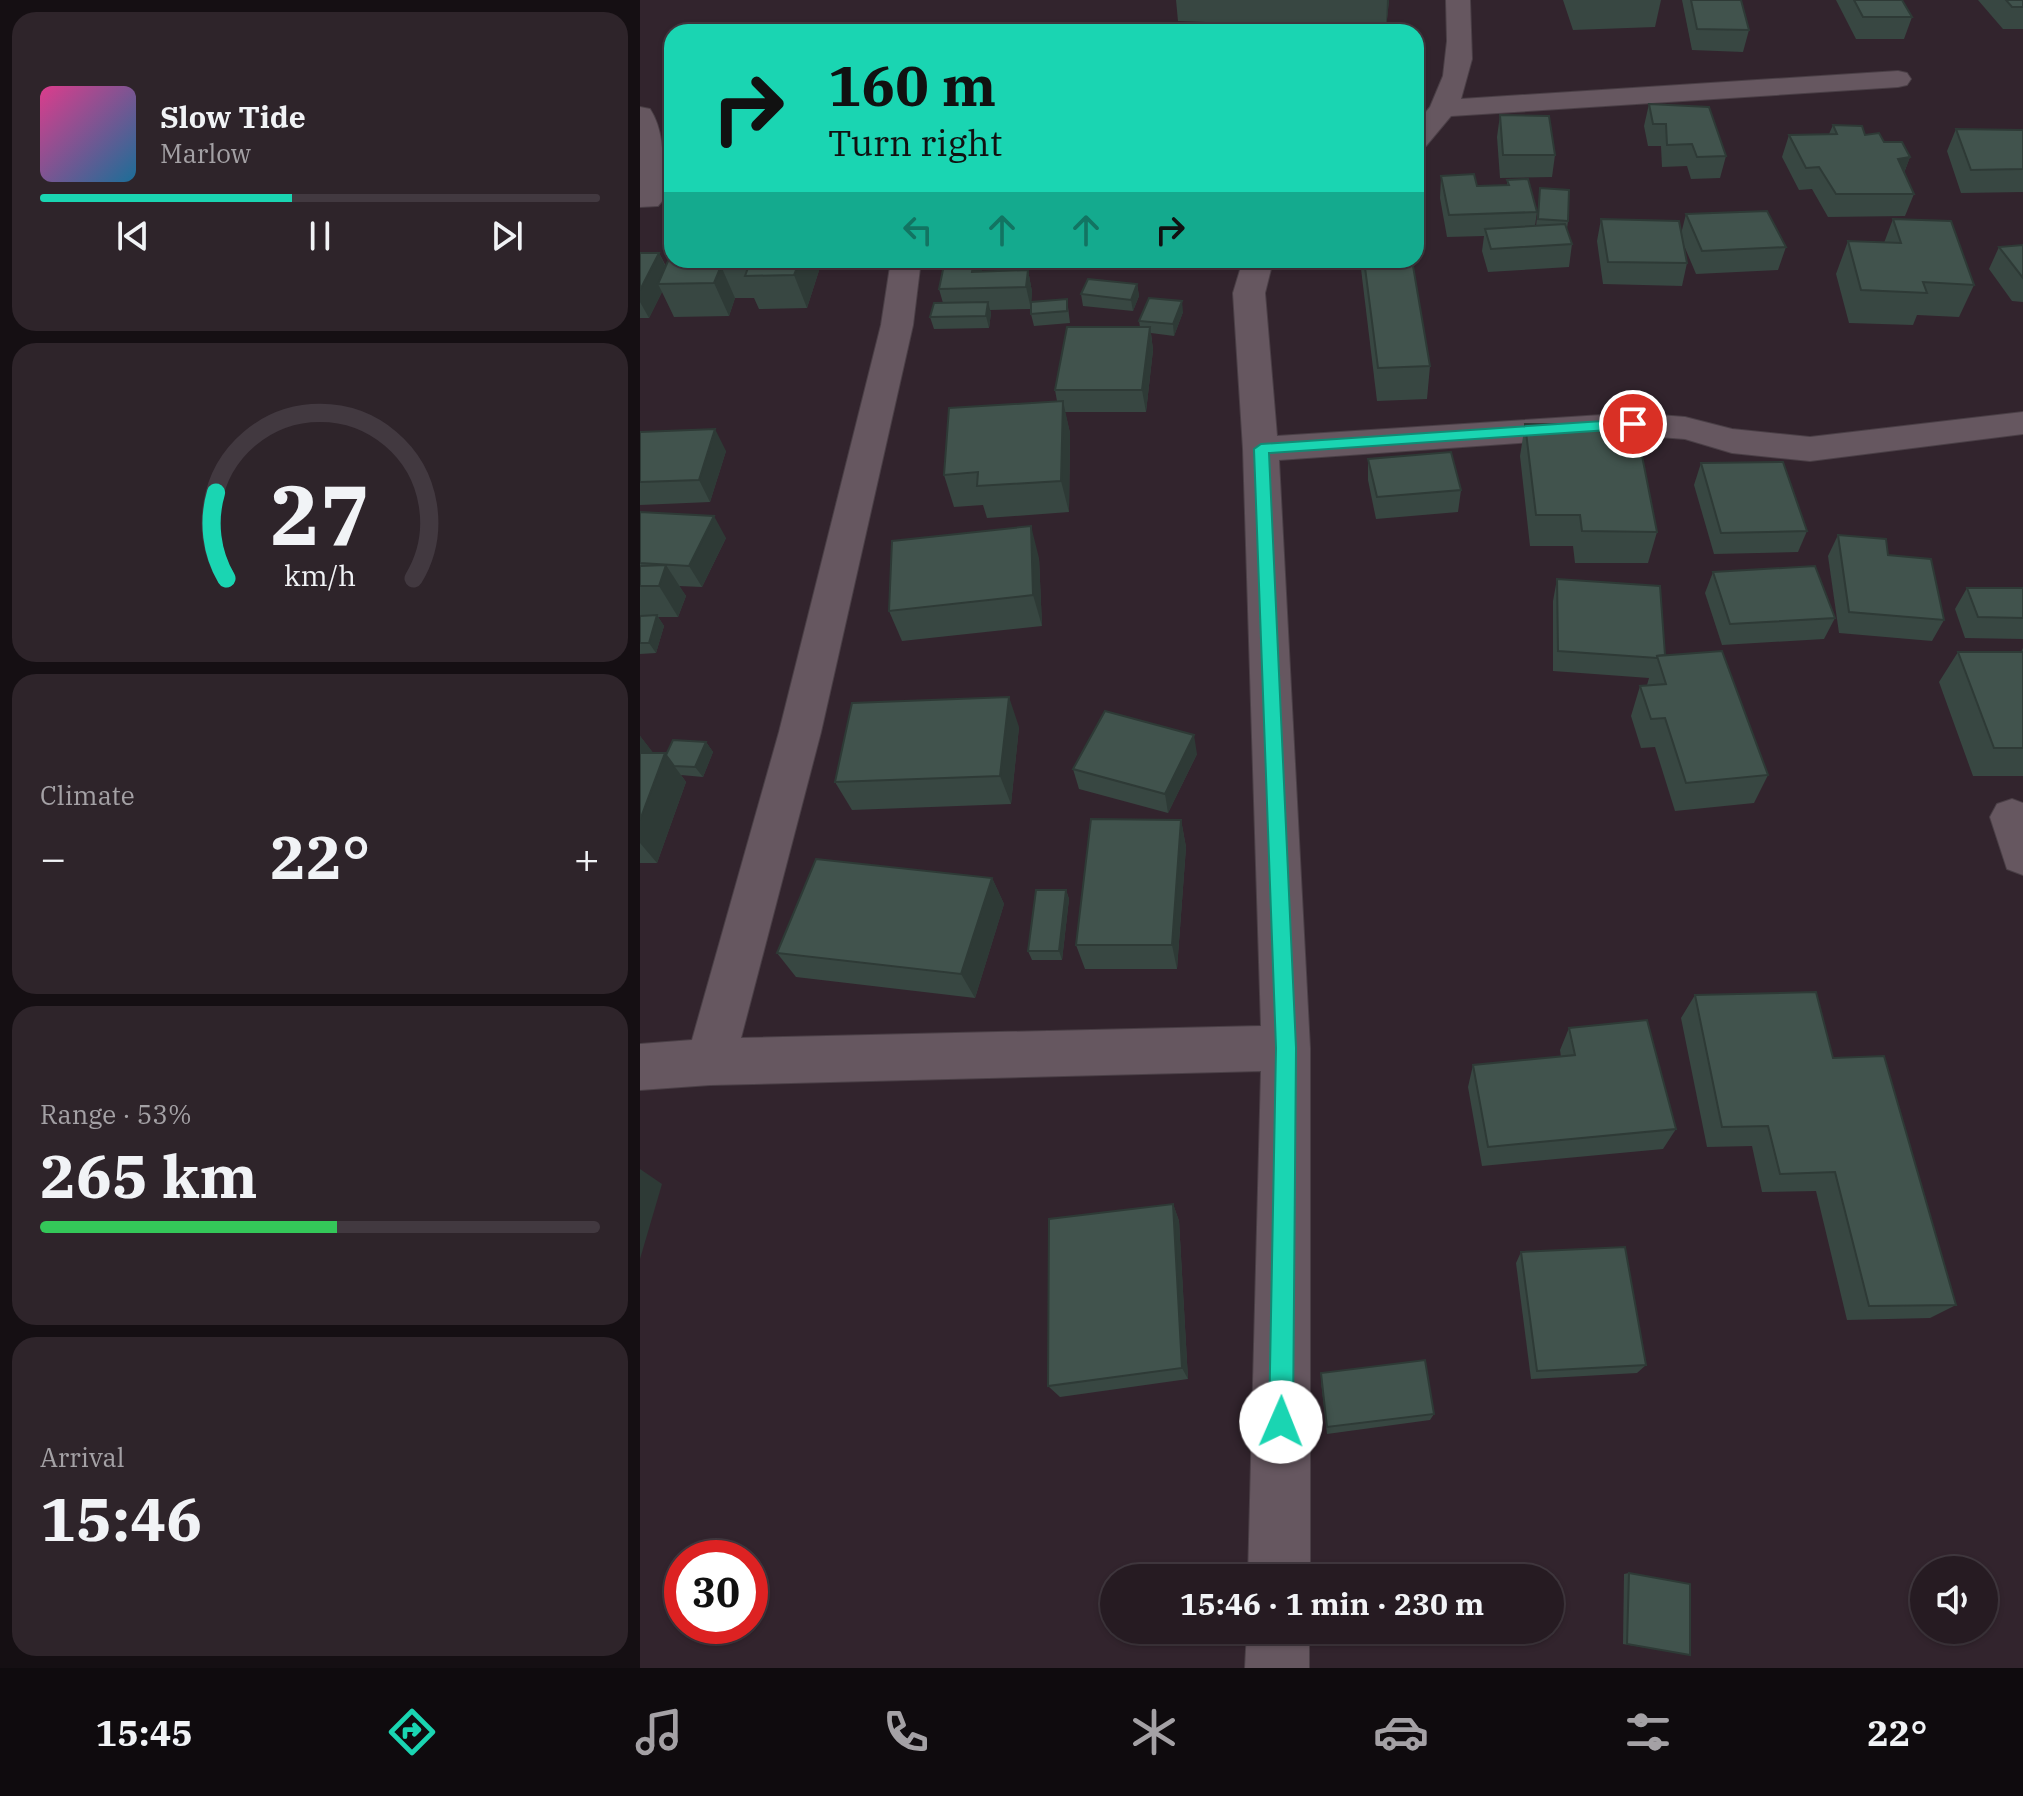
<!DOCTYPE html>
<html lang="en">
<head>
<meta charset="utf-8">
<style>
  body { margin:0; font-family:"IBM Plex Serif",serif; background:#2e242a; color:#f1f3f6; height:100vh; display:flex; flex-direction:column; font-size:30px; white-space:nowrap }
  * { box-sizing:border-box; margin:0 }
  p { font-size:26px; color:#a4a1a5 }
  .icon { flex:none; width:44px; height:44px; fill:none; stroke:currentColor; stroke-width:2; stroke-linecap:round; stroke-linejoin:round }
  .map { position:relative; flex:1; overflow:hidden }
  .drawer { display:flex; flex-direction:column; gap:12px; padding:12px; background:#150f13; width:640px }
  .drawer>* { flex:none }
  .top-card { position:absolute; left:24px; top:24px; width:760px; height:244px; border-radius:24px; box-shadow:0 2px 6px #0004,0 0 0 2px #423940; background:#1ad5b2; color:#111; overflow:hidden }
  .tools { position:absolute; left:1270px; top:1556px; display:grid; gap:16px }
  .tools a { display:grid; place-items:center; width:88px; height:88px; border-radius:50%; background:#261b22; box-shadow:0 2px 6px #0004,0 0 0 2px #423940; font-size:40px }
  .speed { position:absolute; left:24px; top:1540px; display:flex; gap:16px; font-size:40px; font-weight:700; text-align:center }
  .speed>* { display:grid; place-content:center; width:104px; height:104px; border-radius:50%; background:#261b22; box-shadow:0 2px 6px #0004,0 0 0 2px #423940; line-height:1 }
  .speed .limit { border:12px solid #d22; background:#fff; color:#111 }
  .pin { position:absolute; display:grid; place-items:center; width:68px; height:68px; color:#fff; margin:-34px; border:4px solid #fff; border-radius:50%; box-shadow:0 2px 8px #0007 }
  .me { position:absolute; width:88px; margin:-44px; rotate:1deg; stroke-linejoin:round; filter:drop-shadow(0 0 6px #0008) }
  .turn { display:flex; align-items:center; gap:28px; height:168px; padding:0 32px; font-size:36px }
  .turn .icon { width:104px; height:104px; stroke-width:2.5 }
  .turn b { display:block; font-size:56px; line-height:68px }
  .lanes { display:flex; align-items:center; height:76px; padding:0 32px; background:#0003; justify-content:center; gap:40px; direction:ltr }
  .lanes .off { opacity:.35 }
  .big { font-size:60px; font-weight:700; line-height:1.1 }
  .drawer .card { flex:1; display:flex; flex-direction:column; justify-content:center; gap:12px; min-width:0; padding:0 28px; border-radius:24px; background:#2e242a }
  .drawer .dial { align-items:center; gap:0 }
  .dial svg { height:208px; overflow:visible; fill:none; stroke:#423940; stroke-width:7; stroke-linecap:round; text-anchor:middle }
  .dial text { fill:#f1f3f6; stroke:none }
  .song { display:flex; align-items:center; gap:24px }
  .cover { width:96px; height:96px; border-radius:12px; background:linear-gradient(135deg,hsl(330 70% 55%),hsl(200 70% 35%)) }
  .played { height:8px; border-radius:4px; background:linear-gradient(90deg,#1ad5b2 45%,#423940 45%) }
  .keys { display:flex; justify-content:space-around; direction:ltr }
  .heat { display:flex; justify-content:space-between; align-items:center; font-size:44px; direction:ltr }
  .charge { height:12px; border-radius:6px; background:linear-gradient(90deg,#34c759 53%,#423940 0) }
  .trip { position:absolute; left:460px; top:1564px; width:464px; height:80px; border-radius:40px; background:#261b22; box-shadow:0 2px 6px #0004,0 0 0 2px #423940; font-weight:700; line-height:80px; text-align:center }
  .dock { display:flex; height:128px; justify-content:space-around; align-items:center; background:#0f0b0e; color:#a4a1a5 }
  .dock .icon { width:56px; height:56px }
  .dock .selected { color:#1ad5b2 }
  .dock b { font-size:36px; color:#f1f3f6 }
  main { display:flex; flex:1; min-height:0 }
  .map>svg:first-child { display:block }
</style>
</head>
<body>
<main>
<section class="drawer">
<div class="card">
<div class="song"><i class="cover"></i><div><b>Slow Tide</b><p>Marlow</p></div></div>
<div class="played"></div>
<div class="keys"><svg class="icon" aria-label="previous" viewBox="0 0 24 24"><path d="M18 5L8 12l10 7zM5 5v14"/></svg><svg class="icon" aria-label="pause" viewBox="0 0 24 24"><path d="M8 5v14M16 5v14"/></svg><svg class="icon" aria-label="next" viewBox="0 0 24 24"><path d="M6 5l10 7-10 7zM19 5v14"/></svg></div>
</div>
<div class="card dial"><svg viewBox="0 0 100 80">
<path d="M14 69A42 42 0 1 1 86 69"/>
<path d="M14 69A42 42 0 0 1 10 36" stroke="#1ad5b2"/>
<text x="50" y="56" font-size="32" font-weight="700">27</text>
<text x="50" y="72" font-size="11">km/h</text>
</svg></div>
<div class="card"><p>Climate</p>
<div class="heat"><a>−</a><b class="big">22°</b><a>+</a></div>
</div>
<div class="card"><p>Range · 53%</p><b class="big">265 km</b><div class="charge"></div></div>
<div class="card"><p>Arrival</p><b class="big">15:46</b></div>
</section>
<div class="map">
<svg width="1383" height="1668" viewBox="0 0 1383 1668">
  <rect width="100%" height="100%" fill="#32242d"/>
  <g fill="none" stroke-linecap="round" stroke-linejoin="round">
    <defs>
      <g id="minor">
        <polygon points="806,0 830,0 832,59 821,99 1258,71 1267,73 1271,79 1267,85 1258,87 811,116 786,146 776,148 776,124 790,107 803,76 807,41"/>
        <path d="M0,107L10,109C27,135 22,171 23,200L18,206L0,207Z"/>
        <polygon points="251,260 281,260 273,325 181,732 101,1038 621,1026 603,449 593,293 603,260 633,261 625,293 637,436 993,413 1045,417 1092,429 1170,437 1383,412 1383,434 1170,461 1092,453 1045,439 993,435 639,460 670,1048 670,1578 608,1578 621,1071 70,1085 0,1090 0,1044 52,1040 139,732 241,325"/>
        <polygon points="1372,799 1383,803 1383,875 1367,869 1350,817 1357,804"/>
        <polygon points="607,1630 669,1630 669,1668 605,1668"/>
      </g>
    </defs>
    <use href="#minor" stroke="#4a3f46" stroke-width="2"/>
    <use href="#minor" fill="#665760" fill-rule="evenodd"/>
  </g>
  <g fill="#384742">
    <polygon points="536,0 749,0 746,29 538,21"/>
    <polygon points="923,0 1021,0 1015,27 933,30"/>
    <polygon points="1042,0 1101,0 1109,30 1103,52 1052,50"/>
    <polygon points="1196,0 1262,0 1272,17 1264,39 1216,39"/>
    <polygon points="1338,0 1383,0 1383,29 1363,29"/>
    <polygon points="1009,104 1086,156 1080,178 1051,179 1047,166 1022,167 1021,146 1008,146 1004,126"/>
    <polygon points="860,115 915,155 912,177 860,178 857,137"/>
    <polygon points="1193,125 1244,142 1270,157 1264,173 1274,194 1265,216 1188,217 1172,189 1159,190 1142,157 1149,135 1189,134"/>
    <polygon points="1316,129 1383,130 1383,192 1321,193 1307,151"/>
    <polygon points="801,176 837,186 867,185 867,180 897,212 895,226 896,226 900,188 928,221 927,229 932,244 929,267 848,272 842,251 844,236 807,237 800,198"/>
    <polygon points="1046,214 1146,247 1138,270 1056,274 1043,243 1047,263 1042,286 963,284 957,241 961,219 1041,234"/>
    <polygon points="1253,219 1334,285 1319,317 1277,315 1273,325 1209,323 1196,274 1208,241 1244,243"/>
    <polygon points="1383,245 1383,302 1372,301 1349,269 1359,247"/>
    <polygon points="0,253 19,253 26,266 182,261 167,308 119,309 114,298 95,298 89,316 34,317 22,292 9,318 0,318"/>
    <polygon points="721,260 772,260 790,366 787,399 737,401 721,269"/>
    <polygon points="388,270 392,292 391,302 427,299 430,323 394,326 391,314 391,304 391,309 350,310 351,313 349,328 294,329 290,317 303,303 299,289 342,271"/>
    <polygon points="497,284 499,296 493,311 443,306 441,294"/>
    <polygon points="543,312 534,336 511,333 513,350 506,412 425,412 430,433 429,512 347,518 343,505 314,507 304,475 417,401 415,390 500,327 499,321"/>
    <polygon points="885,424 1017,532 1008,563 935,563 933,546 890,546 880,456"/>
    <polygon points="0,432 86,451 70,502 0,505"/>
    <polygon points="728,459 821,490 818,512 736,519 728,480"/>
    <polygon points="1061,463 1167,531 1158,552 1074,554 1054,485"/>
    <polygon points="0,512 86,538 62,587 39,586 46,596 38,617 18,617 24,626 16,653 0,654"/>
    <polygon points="1198,535 1248,555 1304,620 1292,641 1199,633 1188,556"/>
    <polygon points="399,558 402,626 262,641 249,611"/>
    <polygon points="1073,572 1195,618 1184,639 1082,645 1065,593"/>
    <polygon points="917,579 1025,655 1128,775 1114,803 1035,811 1015,747 1001,748 991,716 1000,686 1007,685 1009,678 913,671 913,601"/>
    <polygon points="1327,588 1383,588 1383,639 1325,638 1315,609"/>
    <polygon points="1383,648 1383,776 1333,776 1299,682 1318,652 1381,652"/>
    <polygon points="379,727 371,804 212,810 195,782"/>
    <polygon points="0,736 13,753 25,753 26,755 66,742 73,752 63,777 41,775 46,782 17,863 0,863"/>
    <polygon points="557,754 528,813 439,789 433,769"/>
    <polygon points="541,820 546,847 537,969 445,969 436,945"/>
    <polygon points="352,878 364,904 335,998 156,977 137,953"/>
    <polygon points="426,890 429,899 422,960 392,960 388,951"/>
    <polygon points="1055,995 1193,1058 1316,1305 1290,1318 1207,1320 1176,1191 1122,1192 1112,1146 1067,1147 1041,1018"/>
    <polygon points="929,1028 1036,1129 1023,1149 842,1166 828,1087 833,1065 921,1057 920,1050"/>
    <polygon points="533,1204 539,1221 548,1379 420,1397 408,1386"/>
    <polygon points="881,1252 1006,1365 997,1373 891,1379 876,1263"/>
    <polygon points="681,1381 794,1414 790,1420 687,1434"/>
    <polygon points="989,1573 1050,1655 983,1644 984,1574"/>
  </g>
  <g fill="#2e3a36">
    <polygon points="747,0 749,0 746,29"/>
    <polygon points="1270,157 1261,180 1258,159"/>
    <polygon points="19,253 30,276 18,284 22,292 9,318 0,302 0,290"/>
    <polygon points="160,260 182,260 182,261 167,308 154,275"/>
    <polygon points="334,260 344,260 339,288 332,272"/>
    <polygon points="81,266 95,298 89,316 74,283"/>
    <polygon points="388,270 392,292 391,309 386,287"/>
    <polygon points="497,284 499,296 493,311 491,300"/>
    <polygon points="542,301 543,312 534,336 533,324"/>
    <polygon points="348,302 351,313 349,328 346,316"/>
    <polygon points="510,327 513,350 506,412 502,390"/>
    <polygon points="423,401 430,433 429,512 421,481"/>
    <polygon points="75,429 86,451 70,502 59,480"/>
    <polygon points="74,516 86,538 62,587 49,566"/>
    <polygon points="391,526 399,558 402,626 393,595"/>
    <polygon points="26,565 46,596 38,617 19,586"/>
    <polygon points="17,615 24,626 16,653 9,643"/>
    <polygon points="369,697 379,727 371,804 360,776"/>
    <polygon points="554,735 557,754 528,813 525,794"/>
    <polygon points="0,736 15,755 0,775"/>
    <polygon points="66,742 73,752 63,777 55,767"/>
    <polygon points="25,753 46,782 17,863 0,843 0,820"/>
    <polygon points="541,820 546,847 537,969 532,945"/>
    <polygon points="352,878 364,904 335,998 321,974"/>
    <polygon points="426,890 429,899 422,960 419,951"/>
    <polygon points="0,1169 22,1184 0,1259"/>
    <polygon points="533,1204 539,1221 548,1379 542,1368"/>
  </g>
  <g fill="#41534d" stroke="#2e3a36" stroke-width="2">
    <polygon points="1051,0 1101,0 1109,30 1057,29"/>
    <polygon points="1214,0 1262,0 1272,17 1223,17"/>
    <polygon points="1366,0 1383,0 1383,7 1372,7"/>
    <polygon points="1009,104 1069,107 1086,156 1057,157 1052,144 1027,145 1026,124 1013,124"/>
    <polygon points="860,115 909,116 915,155 863,155"/>
    <polygon points="1193,125 1222,126 1225,135 1239,133 1244,142 1262,142 1270,157 1258,159 1274,194 1196,194 1179,167 1166,168 1149,135 1197,134"/>
    <polygon points="1316,129 1383,130 1383,169 1331,170"/>
    <polygon points="834,174 837,186 869,185 867,180 888,179 897,212 809,215 801,176"/>
    <polygon points="900,188 929,190 928,221 898,219"/>
    <polygon points="1127,211 1146,247 1062,251 1046,214"/>
    <polygon points="961,219 1039,221 1047,263 968,262"/>
    <polygon points="1253,219 1311,221 1334,285 1283,282 1287,293 1221,290 1208,241 1261,243"/>
    <polygon points="925,224 932,244 851,249 845,229"/>
    <polygon points="1383,245 1383,278 1359,247"/>
    <polygon points="32,252 32,260 160,260 154,275 105,276 109,265 81,266 74,283 18,284"/>
    <polygon points="0,253 19,253 0,290"/>
    <polygon points="305,260 334,260 332,272 388,270 386,287 299,289"/>
    <polygon points="724,260 772,260 790,366 738,368"/>
    <polygon points="448,279 497,284 491,300 441,294"/>
    <polygon points="509,298 542,301 533,324 499,321"/>
    <polygon points="427,299 427,311 391,314 391,302"/>
    <polygon points="348,302 346,316 290,317 294,303"/>
    <polygon points="427,327 510,327 502,390 415,390"/>
    <polygon points="423,401 421,481 337,486 338,472 304,475 309,408"/>
    <polygon points="885,424 996,425 1017,532 942,531 940,515 896,515"/>
    <polygon points="75,429 59,480 0,482 0,432"/>
    <polygon points="811,452 821,490 737,497 728,459"/>
    <polygon points="1143,462 1167,531 1081,533 1061,463"/>
    <polygon points="0,512 74,516 49,566 0,563"/>
    <polygon points="391,526 393,595 249,611 252,541"/>
    <polygon points="1198,535 1246,539 1248,555 1291,559 1304,620 1209,612"/>
    <polygon points="26,565 19,586 0,586 0,566"/>
    <polygon points="1175,566 1195,618 1090,624 1073,572"/>
    <polygon points="917,579 1020,586 1025,655 1017,656 1017,658 918,651"/>
    <polygon points="1327,588 1383,588 1383,618 1338,617"/>
    <polygon points="17,615 9,643 0,643 0,616"/>
    <polygon points="1082,651 1128,775 1046,783 1025,718 1011,719 1000,686 1026,684 1017,656"/>
    <polygon points="1318,652 1383,652 1383,748 1354,748"/>
    <polygon points="369,697 360,776 195,782 212,703"/>
    <polygon points="465,711 554,735 525,794 433,769"/>
    <polygon points="33,740 66,742 55,767 34,766 26,755"/>
    <polygon points="0,753 25,753 0,820"/>
    <polygon points="451,819 541,820 532,945 436,945"/>
    <polygon points="176,859 352,878 321,974 137,953"/>
    <polygon points="396,890 426,890 419,951 388,951"/>
    <polygon points="1176,992 1193,1058 1244,1056 1316,1305 1229,1306 1195,1172 1140,1174 1128,1126 1082,1127 1055,995"/>
    <polygon points="1007,1020 1036,1129 848,1147 833,1065 935,1055 929,1028"/>
    <polygon points="533,1204 542,1368 408,1386 409,1219"/>
    <polygon points="985,1247 1006,1365 897,1371 881,1252"/>
    <polygon points="785,1360 794,1414 687,1427 681,1373"/>
    <polygon points="989,1573 1050,1584 1050,1655 987,1644"/>
  </g>
  <polygon fill="#1ad5b2" stroke="#118a74" stroke-width="2" points="993,419 998,421 998,428 629,453 656,1048 653,1422 649,1431 641,1434 632,1431 629,1422 636,1048 614,449 621,444"/>
</svg>
<div class="tools">
<a><svg class="icon" aria-label="sound" viewBox="0 0 24 24"><path d="M4 9h4l5-4v14l-5-4H4zM17 9q2 3 0 6"/></svg></a>
</div>
<div class="speed"><div class="limit">30</div></div>
<div class="pin" style="left:993px;top:424px;background:#d93025"><svg class="icon" aria-label="arrive" viewBox="0 0 24 24"><path d="M6 21V4h12l-3 4 3 4H6"/></svg></div>
<svg class="me" style="left:641px;top:1422px" viewBox="-20 -20 40 40"><circle r="19" fill="#fff"/><path d="M0-13L10 11 0 6-10 11z" fill="#1ad5b2"/></svg>
<div class="trip">15:46 · 1 min · 230 m</div>
<div class="top-card">
<div class="turn"><svg class="icon" aria-label="right" viewBox="0 0 24 24"><path d="M7 20v-9h11M14 6l5 5-5 5"/></svg><div><b>160 m</b>Turn right</div></div>
<div class="lanes"><svg class="icon off" aria-label="left" viewBox="0 0 24 24"><path d="M17 20v-9H6M10 6l-5 5 5 5"/></svg><svg class="icon off" aria-label="ahead" viewBox="0 0 24 24"><path d="M12 20V5M6 11l6-6 6 6"/></svg><svg class="icon off" aria-label="ahead" viewBox="0 0 24 24"><path d="M12 20V5M6 11l6-6 6 6"/></svg><svg class="icon" aria-label="right" viewBox="0 0 24 24"><path d="M7 20v-9h11M14 6l5 5-5 5"/></svg></div>
</div>
</div>
</main>
<nav class="dock">
<b>15:45</b>
<svg class="icon selected" aria-label="directions" viewBox="0 0 24 24"><path d="M12 3l9 9-9 9-9-9zM9 14v-3h6M13 9l2 2-2 2"/></svg>
<svg class="icon" aria-label="music" viewBox="0 0 24 24"><path d="M9 18V5l10-2v13"/><circle cx="6" cy="18" r="3"/><circle cx="16" cy="16" r="3"/></svg>
<svg class="icon" aria-label="phone" viewBox="0 0 24 24"><path d="M5 4h4l2 5-3 2q2 4 5 5l2-3 5 2v4C11 20 4 13 5 4z"/></svg>
<svg class="icon" aria-label="climate" viewBox="0 0 24 24"><path d="M12 3v18M4 7l16 10M4 17L20 7"/></svg>
<svg class="icon" aria-label="car" viewBox="0 0 24 24"><path d="M5 17H2v-5l4-1 3-4h7l3 4 3 1v5h-3M9 17h6M6 11h13"/><circle cx="7" cy="17" r="2"/><circle cx="17" cy="17" r="2"/></svg>
<svg class="icon" aria-label="filters" viewBox="0 0 24 24"><path d="M4 7h16M4 17h16"/><circle cx="9" cy="7" r="2"/><circle cx="15" cy="17" r="2"/></svg>
<b>22°</b>
</nav>
</body>
</html>
